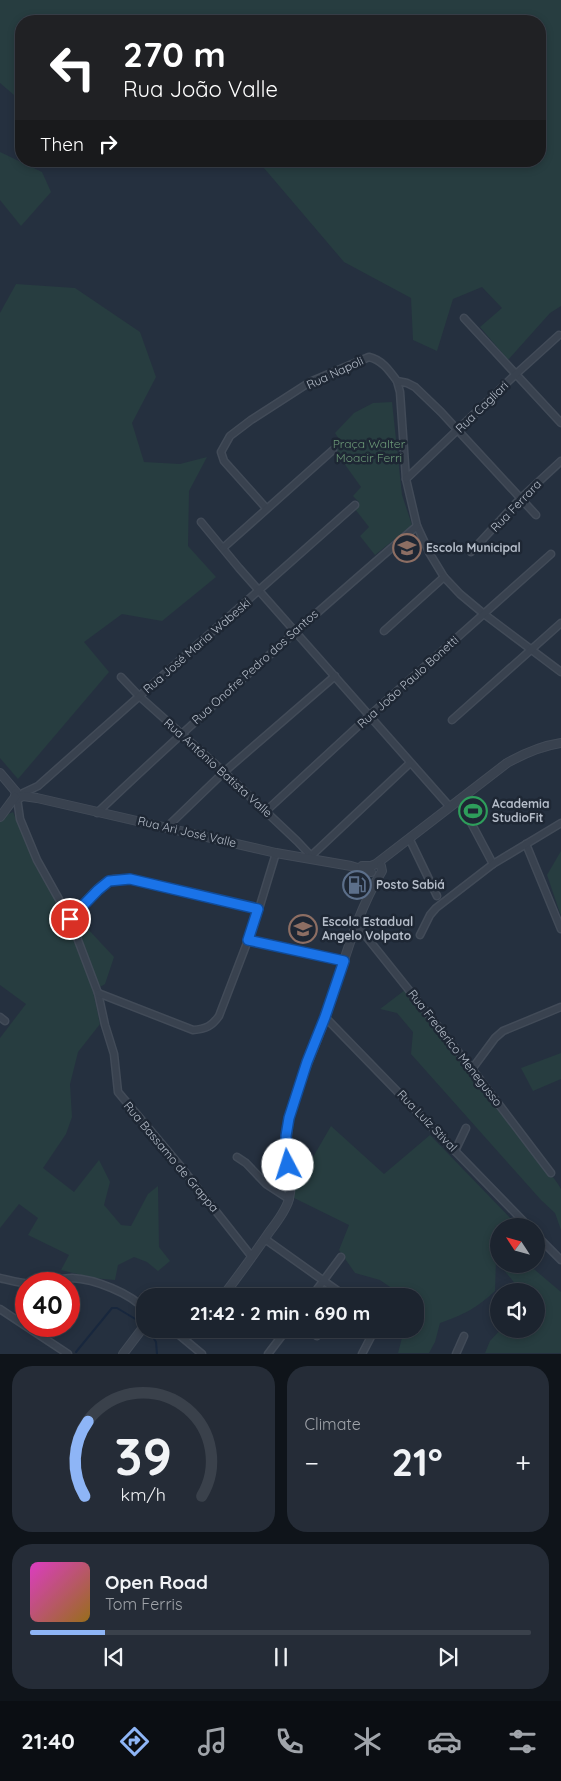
<!DOCTYPE html>
<html lang="en">
<head>
<meta charset="utf-8">
<style>
  body { margin:0; font-family:Quicksand,sans-serif; background:#252c37; color:#f1f3f6; height:100vh; display:flex; flex-direction:column; font-size:19px; white-space:nowrap }
  * { box-sizing:border-box; margin:0 }
  p { font-size:16px; color:#a0a4aa }
  .icon { flex:none; width:28px; height:28px; fill:none; stroke:currentColor; stroke-width:2; stroke-linecap:round; stroke-linejoin:round }
  .map { position:relative; height:1354px; overflow:hidden }
  .side { display:flex; flex-direction:column; gap:12px; padding:12px; background:#0f141a; flex:1 }
  .side>* { flex:none }
  .banner { position:absolute; left:15px; top:15px; width:531px; height:152px; border-radius:20px; box-shadow:0 2px 8px #0003,0 0 0 1px #3a414b; background:#202124; color:#fff; overflow:hidden }
  .needle { width:32px; rotate:306deg }
  .controls { position:absolute; left:490px; top:1218px; display:grid; gap:10px }
  .controls a { display:grid; place-items:center; width:55px; height:55px; border-radius:50%; background:#1c242f; box-shadow:0 2px 8px #0003,0 0 0 1px #3a414b; font-size:25px }
  .speed { position:absolute; left:15px; top:1272px; display:flex; gap:10px; font-size:25px; font-weight:700; text-align:center }
  .speed>* { display:grid; place-content:center; width:65px; height:65px; border-radius:50%; background:#1c242f; box-shadow:0 2px 8px #0003,0 0 0 1px #3a414b; line-height:1 }
  .speed .limit { border:8px solid #d22; background:#fff; color:#111 }
  .pin { position:absolute; display:grid; place-items:center; width:42px; height:42px; color:#fff; margin:-21px; border:2px solid #fff; border-radius:50%; box-shadow:0 1px 5px #0007 }
  .me { position:absolute; width:55px; margin:-28px; rotate:355deg; stroke-linejoin:round; filter:drop-shadow(0 0 4px #0008) }
  .turn { display:flex; align-items:center; gap:18px; height:105px; padding:0 25px; font-size:22px }
  .turn .icon { width:65px; height:65px; stroke-width:2.5 }
  .turn b { display:block; font-size:35px; line-height:42px }
  .then { display:flex; align-items:center; height:48px; padding:0 25px; background:#0003; gap:10px; font-size:19px }
  .big { font-size:38px; font-weight:700; line-height:1.1 }
  .side .tile { flex:1; display:flex; flex-direction:column; justify-content:center; gap:8px; min-width:0; padding:0 18px; border-radius:20px; background:#252c37 }
  .side .dial { align-items:center; gap:0 }
  .dial svg { height:130px; overflow:visible; fill:none; stroke:#3a414b; stroke-width:7; stroke-linecap:round; text-anchor:middle }
  .dial text { fill:#f1f3f6; stroke:none }
  .song { display:flex; align-items:center; gap:15px }
  .cover { width:60px; height:60px; border-radius:8px; background:linear-gradient(135deg,hsl(310 70% 55%),hsl(40 70% 35%)) }
  .played { height:5px; border-radius:2px; background:linear-gradient(90deg,#8eb5f6 15%,#3a414b 15%) }
  .keys { display:flex; justify-content:space-around; direction:ltr }
  .heat { display:flex; justify-content:space-between; align-items:center; font-size:28px; direction:ltr }
  .side .tiles { flex:1; display:grid; gap:12px; grid-template-columns:1fr 1fr }
  .tile:last-child { grid-column:span 2 }
  .trip { position:absolute; left:136px; top:1288px; width:288px; height:50px; border-radius:20px; background:#1c242f; box-shadow:0 2px 8px #0003,0 0 0 1px #3a414b; font-weight:700; line-height:50px; text-align:center }
  .tab-bar { display:flex; height:80px; justify-content:space-around; align-items:center; background:#0b0e13; color:#a0a4aa }
  .tab-bar .icon { width:35px; height:35px }
  .tab-bar .selected { color:#8eb5f6 }
  .tab-bar b { font-size:22px; color:#f1f3f6 }
  .map>svg:first-child { display:block }
</style>
</head>
<body>
<div class="map">
<svg width="561" height="1354" viewBox="0 0 561 1354">
  <rect width="100%" height="100%" fill="#25303f"/>
  <g fill="#273d40">
    <polygon points="0,0 561,0 561,306 550,313 508,360 480,327 502,308 482,287 453,299 437,351 413,340 411,298 344,262 258,161 540,161 540,21 21,21 21,101 0,83"/>
    <polygon points="0,152 42,172 51,192 21,226 0,200"/>
    <polygon points="16,284 75,288 140,332 156,377 132,423 144,462 180,464 207,457 189,491 188,546 216,577 162,621 122,614 84,642 109,672 18,779 0,758 0,313"/>
    <polygon points="392,402 402,495 412,525 375,555 360,536 369,527 355,509 359,502 353,496 361,487 336,452 341,442 335,433 354,413 373,403"/>
    <polygon points="13,812 36,867 68,920 86,927 114,957 105,984 93,991 100,1024 78,1052 70,1084 72,1117 66,1134 43,1168 74,1192 99,1160 110,1182 104,1205 121,1225 131,1226 148,1194 158,1186 159,1247 170,1261 158,1271 147,1262 134,1257 118,1265 115,1280 93,1278 61,1270 69,1255 28,1235 38,1218 19,1204 0,1228 0,1038 26,1004 0,985 0,822 6,815"/>
    <polygon points="561,851 561,916 547,875"/>
    <polygon points="405,990 533,1150 558,1184 561,1189 561,1230 555,1213 541,1200 411,1054 413,1032 397,1013 380,1009"/>
    <polygon points="561,1053 561,1079 533,1091 521,1068"/>
    <path d="M331,1126L384,1174L430,1135L516,1224L514,1226H499V1264L496,1261L495,1291C477,1308 463,1315 440,1323L435,1342L429,1353H398L403,1334L408,1329H415V1320L421,1312L415,1305V1296H403L380,1280L355,1273L339,1250L349,1225L292,1197L293,1171L309,1164Z"/>
    <polygon points="499,1264 528,1264 561,1292 561,1353 485,1353 490,1341 501,1329 536,1329 536,1291 521,1291"/>
  </g>
  <g fill="none" stroke-linecap="round" stroke-linejoin="round">
    <g stroke="#18273d" stroke-width="2">
      <polyline points="149,1331 156,1342 157,1354"/>
      <polyline points="76,1352 112,1308 117,1308 137,1320"/>
    </g>
    <defs>
      <g id="minor">
        <polyline points="464,318 561,423"/>
        <polyline points="397,381 400,392 406,479 417,526 430,554 444,577 460,594 484,614 561,672"/>
        <polyline points="406,479 516,374 559,335"/>
        <path d="M266,508L224,461L221,452L230,436L251,420L310,382L369,357C382,360 389,370 397,381L407,383L415,387L441,412L536,515"/>
        <polyline points="201,522 239,568 450,807"/>
        <polyline points="223,548 333,450"/>
        <polyline points="471,552 520,499 561,461"/>
        <polyline points="384,631 444,577"/>
        <polyline points="121,677 139,696 224,772 297,841 314,859"/>
        <polyline points="452,720 561,623"/>
        <polyline points="23,793 38,786 355,505"/>
        <polyline points="17,798 20,819 37,860 70,919 98,993 105,1025 114,1054 118,1092 181,1167 252,1257"/>
        <polyline points="459,800 493,864"/>
        <polyline points="266,811 369,716 551,554"/>
        <path d="M97,813C201,714 309,619 417,526"/>
        <polyline points="167,827 224,772 335,676"/>
        <polyline points="410,840 437,896"/>
        <polyline points="526,844 561,929"/>
        <polyline points="311,856 410,763"/>
        <path d="M70,919C80,908 97,885 110,880C116,878 123,879 130,879L258,909"/>
        <polyline points="357,925 472,1069 551,1173"/>
        <polyline points="420,935 430,915 436,908 493,864 561,823"/>
        <polyline points="248,940 344,961"/>
        <path d="M98,993L193,1030C206,1029 212,1026 219,1016L255,922L276,853"/>
        <polyline points="0,1017 5,1021"/>
        <polyline points="325,1017 528,1226"/>
        <polyline points="472,1069 495,1038 503,1031 561,1007"/>
        <polyline points="455,1151 466,1128"/>
        <polyline points="237,1157 246,1163 266,1184 289,1199"/>
        <polyline points="536,1235 561,1260"/>
        <polyline points="265,1239 345,1296"/>
        <path d="M0,1278C12,1281 25,1285 38,1284C49,1283 61,1278 72,1278C94,1279 131,1293 145,1310"/>
        <polyline points="312,1296 341,1257"/>
        <polyline points="0,1309 68,1354"/>
        <polyline points="307,1329 317,1336"/>
        <polyline points="178,1334 202,1354"/>
        <polyline points="268,1354 287,1329"/>
        <polyline points="362,1354 375,1329"/>
        <polyline points="456,1354 464,1336"/>
      </g>
      <g id="tertiary">
        <polyline points="0,773 16,792"/>
        <polyline points="16,792 15,796 17,799 23,796 37,798 276,853 351,866 371,872"/>
        <polyline points="0,817 15,797"/>
        <path d="M362,866H371L376,864L507,763C525,753 541,746 561,743"/>
        <path d="M223,1296C239,1275 255,1253 270,1231C277,1222 286,1210 289,1199C295,1173 283,1147 289,1119C297,1084 314,1050 326,1016C343,967 355,915 382,871L381,866"/>
        <path d="M168,1329C179,1335 185,1335 196,1329"/>
        <polyline points="123,1354 145,1325"/>
      </g>
    </defs>
    <use href="#minor" stroke="#424b58" stroke-width="9"/>
    <use href="#tertiary" stroke="#424b58" stroke-width="10"/>
    <use href="#minor" stroke="#39424f" stroke-width="6"/>
    <use href="#tertiary" stroke="#39424f" stroke-width="8"/>
  </g>
  <g fill="none" stroke-linecap="round" stroke-linejoin="round">
    <defs>
      <polyline id="route" points="70,919 98,890 109,881 130,879 258,909 248,940 344,961 325,1017 307,1062 289,1118 286,1136 288,1165"/>
    </defs>
    <use href="#route" stroke="#114b97" stroke-width="12"/>
    <use href="#route" stroke="#1a73e8" stroke-width="9"/>
  </g>
  <defs>
    <symbol id="school-ring" viewBox="-11 -11 22 22"><circle r="9.5" fill="#1e2734" stroke="#8d6e63" stroke-width="1.5"/><path d="M0-5L7-2L0 1L-7-2ZM-4 1L0 2.5L4 1V4Q0 6-4 4Z" fill="#8d6e63"/></symbol>
    <symbol id="stadium-ring" viewBox="-11 -11 22 22"><circle r="9.5" fill="#1e2734" stroke="#2e9e5b" stroke-width="1.5"/><path d="M0-5a6.5 5 0 1 0 0 10a6.5 5 0 1 0 0-10ZM-3.5-1.8h7v3.6h-7Z" fill="#2e9e5b"/></symbol>
    <symbol id="fuel-ring" viewBox="-11 -11 22 22"><circle r="9.5" fill="#1e2734" stroke="#5c6f8a" stroke-width="1.5"/><path d="M-5.5-6h7V0h2V4h1.3V-2.5L3-4.5l.8-.8L6-3V5H2.5V1h-1V6h-7ZM-4.2-4.7v3.2H.2V-4.7Z" fill="#5c6f8a"/></symbol>
  </defs>
  <g fill-rule="evenodd">
    <use href="#school-ring" x="391" y="532" width="32" height="32"/>
    <use href="#stadium-ring" x="457" y="795" width="32" height="32"/>
    <use href="#fuel-ring" x="341" y="869" width="32" height="32"/>
    <use href="#school-ring" x="287" y="913" width="32" height="32"/>
  </g>
  <g text-anchor="middle" stroke-width="5" stroke-linejoin="round" paint-order="stroke">
    <g font-size="12" fill="#b5bdc9" stroke="#1e2734">
      <text transform="translate(335 373) rotate(-25)" y="4">Rua Napoli</text>
      <text transform="translate(482 407) rotate(-44)" y="4">Rua Cagliari</text>
      <text transform="translate(516 506) rotate(-46)" y="4">Rua Ferrara</text>
      <text transform="translate(197 646) rotate(-41)" y="4">Rua José Maria Wabeski</text>
      <text transform="translate(255 667) rotate(-42)" y="4">Rua Onofre Pedro dos Santos</text>
      <text transform="translate(408 682) rotate(-42)" y="4">Rua João Paulo Bonetti</text>
      <text transform="translate(218 768) rotate(42)" y="4">Rua Antônio Batista Valle</text>
      <text transform="translate(187 832) rotate(13)" y="4">Rua Ari José Valle</text>
      <text transform="translate(455 1048) rotate(52)" y="4">Rua Frederico Menegusso</text>
      <text transform="translate(427 1121) rotate(46)" y="4">Rua Luíz Stival</text>
      <text transform="translate(171 1157) rotate(50)" y="4">Rua Bassamo de Grappa</text>
    </g>
    <g font-size="12" fill="#6d9a78" stroke="#1e2734">
      <text x="369" y="448">Praça Walter<tspan x="369" dy="14">Moacir Ferri</tspan></text>
    </g>
    <g font-size="12" font-weight="bold" fill="#b5bdc9" stroke="#1e2734" text-anchor="start">
      <text x="426" y="552">Escola Municipal</text>
      <text x="492" y="808">Academia<tspan x="492" dy="14">StudioFit</tspan></text>
      <text x="376" y="889">Posto Sabiá</text>
      <text x="322" y="926">Escola Estadual<tspan x="322" dy="14">Angelo Volpato</tspan></text>
    </g>
  </g>
</svg>
<div class="controls">
<a><svg class="needle" viewBox="-14 -14 28 28"><path d="M0-13l5 13h-10z" fill="#e53935"/><path d="M0 13l5-13h-10z" fill="#a0a4aa"/></svg></a>
<a><svg class="icon" aria-label="sound" viewBox="0 0 24 24"><path d="M4 9h4l5-4v14l-5-4H4zM17 9q2 3 0 6"/></svg></a>
</div>
<div class="speed"><div class="limit">40</div></div>
<div class="pin" style="left:70px;top:919px;background:#d93025"><svg class="icon" aria-label="arrive" viewBox="0 0 24 24"><path d="M6 21V4h12l-3 4 3 4H6"/></svg></div>
<svg class="me" style="left:288px;top:1165px" viewBox="-20 -20 40 40"><circle r="19" fill="#fff"/><path d="M0-13L10 11 0 6-10 11z" fill="#1a73e8"/></svg>
<div class="trip">21:42 · 2 min · 690 m</div>
<div class="banner">
<div class="turn"><svg class="icon" aria-label="left" viewBox="0 0 24 24"><path d="M17 20v-9H6M10 6l-5 5 5 5"/></svg><div><b>270 m</b>Rua João Valle</div></div>
<div class="then">Then<svg class="icon" aria-label="right" viewBox="0 0 24 24"><path d="M7 20v-9h11M14 6l5 5-5 5"/></svg></div>
</div>
</div>
<section class="side">
<div class="tiles">
<div class="tile dial"><svg viewBox="0 0 100 80">
<path d="M14 69A42 42 0 1 1 86 69"/>
<path d="M14 69A42 42 0 0 1 16 23" stroke="#8eb5f6"/>
<text x="50" y="56" font-size="32" font-weight="700">39</text>
<text x="50" y="72" font-size="11">km/h</text>
</svg></div>
<div class="tile"><p>Climate</p>
<div class="heat"><a>−</a><b class="big">21°</b><a>+</a></div>
</div>
<div class="tile">
<div class="song"><i class="cover"></i><div><b>Open Road</b><p>Tom Ferris</p></div></div>
<div class="played"></div>
<div class="keys"><svg class="icon" aria-label="previous" viewBox="0 0 24 24"><path d="M18 5L8 12l10 7zM5 5v14"/></svg><svg class="icon" aria-label="pause" viewBox="0 0 24 24"><path d="M8 5v14M16 5v14"/></svg><svg class="icon" aria-label="next" viewBox="0 0 24 24"><path d="M6 5l10 7-10 7zM19 5v14"/></svg></div>
</div>
</div>
</section>
<nav class="tab-bar">
<b>21:40</b>
<svg class="icon selected" aria-label="directions" viewBox="0 0 24 24"><path d="M12 3l9 9-9 9-9-9zM9 14v-3h6M13 9l2 2-2 2"/></svg>
<svg class="icon" aria-label="music" viewBox="0 0 24 24"><path d="M9 18V5l10-2v13"/><circle cx="6" cy="18" r="3"/><circle cx="16" cy="16" r="3"/></svg>
<svg class="icon" aria-label="phone" viewBox="0 0 24 24"><path d="M5 4h4l2 5-3 2q2 4 5 5l2-3 5 2v4C11 20 4 13 5 4z"/></svg>
<svg class="icon" aria-label="climate" viewBox="0 0 24 24"><path d="M12 3v18M4 7l16 10M4 17L20 7"/></svg>
<svg class="icon" aria-label="car" viewBox="0 0 24 24"><path d="M5 17H2v-5l4-1 3-4h7l3 4 3 1v5h-3M9 17h6M6 11h13"/><circle cx="7" cy="17" r="2"/><circle cx="17" cy="17" r="2"/></svg>
<svg class="icon" aria-label="filters" viewBox="0 0 24 24"><path d="M4 7h16M4 17h16"/><circle cx="9" cy="7" r="2"/><circle cx="15" cy="17" r="2"/></svg>
</nav>
</body>
</html>
